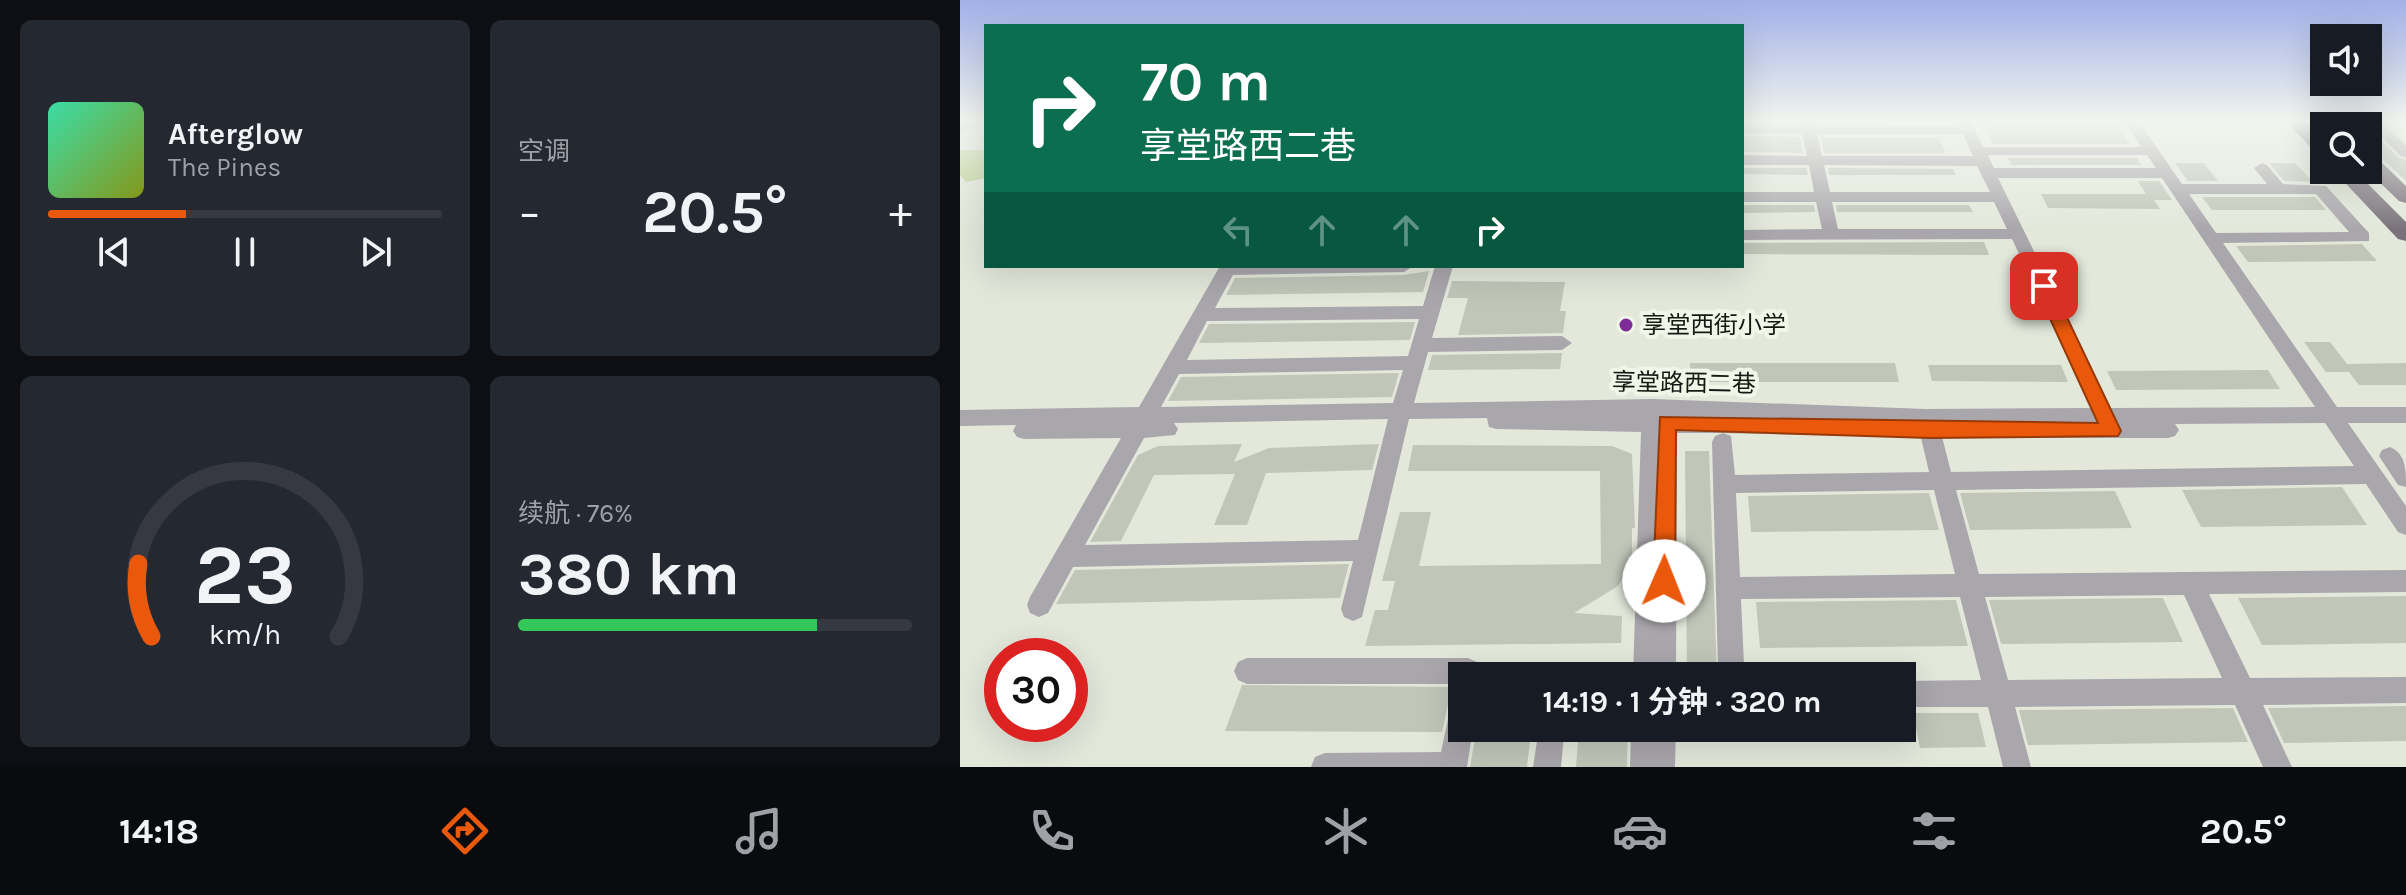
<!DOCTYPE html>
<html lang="zh">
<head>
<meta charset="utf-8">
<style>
  body { margin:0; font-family:Karla,"Noto Sans SC",sans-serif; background:#242831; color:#f1f3f6; height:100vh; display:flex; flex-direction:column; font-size:30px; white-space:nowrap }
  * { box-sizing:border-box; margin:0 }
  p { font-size:26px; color:#9ea1a6 }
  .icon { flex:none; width:44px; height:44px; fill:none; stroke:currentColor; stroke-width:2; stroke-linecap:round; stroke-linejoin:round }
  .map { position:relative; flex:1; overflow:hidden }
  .side { display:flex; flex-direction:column; gap:20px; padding:20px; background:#0d0f14; width:960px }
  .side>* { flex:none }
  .top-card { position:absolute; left:24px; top:24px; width:760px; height:244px; border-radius:0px; box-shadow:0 8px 32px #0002; background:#0b6e4f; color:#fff; overflow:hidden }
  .buttons { position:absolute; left:1350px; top:24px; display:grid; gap:16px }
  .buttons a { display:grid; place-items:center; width:72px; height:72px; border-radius:0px; background:#171b24; box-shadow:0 8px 32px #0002; font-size:40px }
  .speed { position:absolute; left:24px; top:638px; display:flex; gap:16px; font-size:40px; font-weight:700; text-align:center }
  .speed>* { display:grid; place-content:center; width:104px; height:104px; border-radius:50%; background:#171b24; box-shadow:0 8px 32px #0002; line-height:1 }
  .speed .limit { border:12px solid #d22; background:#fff; color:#111 }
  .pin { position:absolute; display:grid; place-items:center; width:68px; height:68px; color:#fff; margin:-34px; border-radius:16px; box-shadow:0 4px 12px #0006 }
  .me { position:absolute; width:88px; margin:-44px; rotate:1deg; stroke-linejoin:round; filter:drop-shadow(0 0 6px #0008) }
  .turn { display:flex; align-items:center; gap:28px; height:168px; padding:0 24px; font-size:36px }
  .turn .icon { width:104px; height:104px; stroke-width:2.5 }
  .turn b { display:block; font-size:56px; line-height:68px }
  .lanes { display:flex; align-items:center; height:76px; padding:0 24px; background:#0003; justify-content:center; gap:40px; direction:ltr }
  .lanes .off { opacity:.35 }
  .big { font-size:60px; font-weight:700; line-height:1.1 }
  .side .card { flex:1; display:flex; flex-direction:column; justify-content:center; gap:12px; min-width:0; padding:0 28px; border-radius:12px; background:#242831 }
  .side .dial { align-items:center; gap:0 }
  .dial svg { height:208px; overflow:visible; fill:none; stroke:#363941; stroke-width:7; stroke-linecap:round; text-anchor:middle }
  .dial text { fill:#f1f3f6; stroke:none }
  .song { display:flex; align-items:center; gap:24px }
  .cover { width:96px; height:96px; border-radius:12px; background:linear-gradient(135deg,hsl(160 70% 55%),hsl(70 70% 35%)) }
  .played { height:8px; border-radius:4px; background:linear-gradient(90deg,#ea580c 35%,#363941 35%) }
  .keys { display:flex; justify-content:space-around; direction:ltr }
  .heat { display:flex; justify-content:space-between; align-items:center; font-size:44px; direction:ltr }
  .charge { height:12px; border-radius:6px; background:linear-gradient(90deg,#34c759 76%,#363941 0) }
  .side .tiles { flex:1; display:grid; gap:20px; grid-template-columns:repeat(2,1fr) }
  .trip { position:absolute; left:488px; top:662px; width:468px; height:80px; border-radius:0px; background:#171b24; box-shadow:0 8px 32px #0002; font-weight:700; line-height:80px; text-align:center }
  .tabs { display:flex; height:128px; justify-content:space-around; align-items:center; background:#090b0e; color:#9ea1a6 }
  .tabs .icon { width:56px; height:56px }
  .tabs .selected { color:#ea580c }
  .tabs b { font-size:36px; color:#f1f3f6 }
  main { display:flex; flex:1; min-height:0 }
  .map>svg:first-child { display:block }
</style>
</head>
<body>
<main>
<section class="side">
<div class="tiles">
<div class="card">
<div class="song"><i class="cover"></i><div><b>Afterglow</b><p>The Pines</p></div></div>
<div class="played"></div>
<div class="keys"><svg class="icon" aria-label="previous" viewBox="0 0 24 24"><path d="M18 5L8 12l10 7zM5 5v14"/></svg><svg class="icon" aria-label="pause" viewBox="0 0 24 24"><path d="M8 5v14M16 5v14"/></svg><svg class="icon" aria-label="next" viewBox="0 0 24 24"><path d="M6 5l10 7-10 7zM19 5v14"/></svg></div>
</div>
<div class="card"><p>空调</p>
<div class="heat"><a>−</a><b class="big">20.5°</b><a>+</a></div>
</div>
<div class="card dial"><svg viewBox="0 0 100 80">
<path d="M14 69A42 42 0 1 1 86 69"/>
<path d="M14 69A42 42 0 0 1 9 41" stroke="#ea580c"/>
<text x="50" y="56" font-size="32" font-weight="700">23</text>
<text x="50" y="72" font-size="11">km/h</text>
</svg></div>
<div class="card"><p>续航 · 76%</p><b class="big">380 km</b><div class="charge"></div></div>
</div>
</section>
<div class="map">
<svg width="1446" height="767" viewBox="0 0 1446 767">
  <rect width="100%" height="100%" fill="#e3e8db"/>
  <polygon fill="#bad291" points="0,150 26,150 26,178 6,182 0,175"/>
  <g fill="#c1c6b9">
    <polygon points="1042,122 1138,122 1141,127 1159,127 1170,144 1033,144 1025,127 1045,127"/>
    <polygon points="1408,128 1439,158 1446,160 1446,181 1408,145"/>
    <polygon points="782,136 840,137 843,153 782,152"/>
    <polygon points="861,137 978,137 986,153 864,153"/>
    <polygon points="1048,158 1177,158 1181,165 1052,165"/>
    <polygon points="1215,163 1244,163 1258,181 1228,181"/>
    <polygon points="1309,163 1335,163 1353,182 1324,181"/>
    <polygon points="782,168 846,168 848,175 782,174"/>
    <polygon points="868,168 993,169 996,175 869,175"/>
    <polygon points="1178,181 1199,181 1212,200 1194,200 1200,209 1088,208 1081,194 1186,194"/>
    <polygon points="1242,197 1355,197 1366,210 1252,210"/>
    <polygon points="782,205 854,205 855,212 782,213"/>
    <polygon points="876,205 1009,205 1013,212 877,212"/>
    <polygon points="1024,242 1029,255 782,254 782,243"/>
    <polygon points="1402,244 1417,261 1288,262 1276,246"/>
    <polygon points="469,271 463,292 266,295 275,278 444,275"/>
    <polygon points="492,281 605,282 600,311 606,311 603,333 498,335 508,298 487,298"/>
    <polygon points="455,322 450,340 239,343 249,324"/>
    <polygon points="1344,342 1370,342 1387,364 1446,363 1446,385 1399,385 1389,372 1366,372"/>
    <polygon points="602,353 600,369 468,370 472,355"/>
    <polygon points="730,363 935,363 939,382 730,382"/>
    <polygon points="968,365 1101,365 1108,382 972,381"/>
    <polygon points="1308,370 1320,389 1156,390 1147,371"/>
    <polygon points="439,373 432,397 208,401 221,377"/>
    <polygon points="282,444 274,462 309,448 419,444 412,470 306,473 287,525 254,525 275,474 194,475 161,541 130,542 178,455 198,446"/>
    <polygon points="453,445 652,446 672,454 675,528 672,528 672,564 658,586 614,613 662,616 661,643 405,646 415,610 428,610 435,581 422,581 440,512 471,512 459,566 641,564 640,471 448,471"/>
    <polygon points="725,451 749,451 757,676 727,676"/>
    <polygon points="1382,487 1407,525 1241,527 1222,490"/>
    <polygon points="1155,491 1172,528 1010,530 1000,493"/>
    <polygon points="969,493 979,530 791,532 788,496"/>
    <polygon points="389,564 380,598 96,604 115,570"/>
    <polygon points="1446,596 1446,643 1302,645 1278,598"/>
    <polygon points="1203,598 1223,642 1041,644 1029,600"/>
    <polygon points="996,600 1008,646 800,648 796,602"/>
    <polygon points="282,685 497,687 500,689 499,695 489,700 482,732 265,731"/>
    <polygon points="1446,706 1446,741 1324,743 1308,708"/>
    <polygon points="1273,708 1288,742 1068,745 1059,710"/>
    <polygon points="953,713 1018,713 1026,747 960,748"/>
    <polygon points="619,728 668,728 667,767 616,767"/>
    <polygon points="571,732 567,767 510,767 516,733"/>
  </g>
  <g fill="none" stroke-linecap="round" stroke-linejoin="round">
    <polyline stroke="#c4c9bd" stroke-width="21" stroke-dasharray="21 10" stroke-linecap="butt" points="1356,122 1364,130"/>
    <g fill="#aaa7ac" fill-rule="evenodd">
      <polygon points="0,122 22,122 0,131"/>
      <path d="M840,122H854L855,125L999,126L997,122H1011L1023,147H1181L1165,122H1179L1222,184H1307L1294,168L1302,163L1307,165L1323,184L1366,186L1409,233V241L1263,243L1377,407H1446V423H1388L1446,506V535L1438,532L1406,484L996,490L1019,574L1446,570V592L1249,594L1290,678L1446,677V703L1303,705L1332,767H1303L1275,705L1055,707L1071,767H1043L1028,707H942V681L1021,680L1000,597L781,599L784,665L789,676H761L758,668L752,442L755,436L763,433H717L716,676H673L681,432L536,429L529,427L527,418L449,419L402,617L393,621L384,617L381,609L393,561L113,567L88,613L79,617L70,613L67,605L70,597L161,438L64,439L57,437L53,431L56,425L0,426V410L179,407L260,266H453L444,272L273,275L255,308L463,306L475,266H493L472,338L602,336L612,343L602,350L468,352L454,403L693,399L966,409L1131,408L1052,239L782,240V230L862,229L856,202H782V192H854L849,165H782V155L847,156L842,134L782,133V125H840ZM857,134H1003L1013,156H862ZM1028,155H1187L1196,168H1034ZM864,165L1017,166L1030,192H870ZM1038,178H1202L1355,407L1151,408ZM1229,194H1356L1389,232L1256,233ZM872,202H1034L1047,229H878ZM459,319L448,356L227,360L247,321ZM443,370L433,403L201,407L219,374ZM428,419L398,540L125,545L184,438L215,435L218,429L214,423ZM868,421L958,425L969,472L775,475L771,436L763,433L860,435L867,433L870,427ZM1365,423L1394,466L991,472L979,425H1008L1005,430L1009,436L1016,438H1208L1215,436L1219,430L1215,424ZM974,490L995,574L780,577L776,493ZM1224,595L1262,678L1048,680L1025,597Z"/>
      <polygon points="1406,122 1421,122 1446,145 1446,157 1441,156"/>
      <path d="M1430,447C1446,454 1446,470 1446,487L1438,485L1419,456L1422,450Z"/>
      <polygon points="287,658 508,658 517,662 521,676 502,676 502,687 498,684 287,684 278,680 274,671 278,662"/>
      <polygon points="502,697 502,728 513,728 507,767 351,767 355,757 365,753 481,752 492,701"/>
      <polygon points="579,728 601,728 604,735 601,767 573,767"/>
      <polygon points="671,728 716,728 715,767 670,767"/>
    </g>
    <g fill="#79727b" fill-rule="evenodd">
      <polygon points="1327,122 1347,122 1364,139 1364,156 1357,154"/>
      <polygon points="1361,122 1381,122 1383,126 1364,126"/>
      <polygon points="1408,154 1415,156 1446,186 1446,203 1439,201 1407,170"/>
      <polygon points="1373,170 1394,170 1446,222 1446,241 1438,239"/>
    </g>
  </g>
  <linearGradient id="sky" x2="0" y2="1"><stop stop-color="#a1b0e8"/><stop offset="0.53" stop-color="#f2f5ef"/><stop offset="1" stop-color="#f2f5ef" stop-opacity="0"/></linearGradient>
  <rect width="1446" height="229" fill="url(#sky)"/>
  <polygon fill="#ea580c" stroke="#983908" stroke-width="2" points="1084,281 1092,286 1161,431 1158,436 970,438 716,430 715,581 712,588 704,591 696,588 693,581 700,417 1138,423 1075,286"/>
  <circle fill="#7f2b99" stroke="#f0f6e8" stroke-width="3" cx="666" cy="325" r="8"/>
  <g text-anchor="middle" stroke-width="8" stroke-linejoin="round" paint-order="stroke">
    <g font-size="24" fill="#161813" stroke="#f0f6e8" text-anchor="start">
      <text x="682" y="333">享堂西街小学</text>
    </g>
    <g font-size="24" fill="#161813" stroke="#f0f6e8">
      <text transform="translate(724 383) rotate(1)" y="8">享堂路西二巷</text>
    </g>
  </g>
</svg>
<div class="buttons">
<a><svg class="icon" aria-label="sound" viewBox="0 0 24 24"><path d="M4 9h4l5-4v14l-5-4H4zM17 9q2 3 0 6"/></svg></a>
<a><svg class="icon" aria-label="search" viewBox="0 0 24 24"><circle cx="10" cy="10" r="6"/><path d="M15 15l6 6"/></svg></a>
</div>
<div class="speed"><div class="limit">30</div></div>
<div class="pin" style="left:1084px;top:286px;background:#d93025"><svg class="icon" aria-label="arrive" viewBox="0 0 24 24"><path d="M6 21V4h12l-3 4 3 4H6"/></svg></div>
<svg class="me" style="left:704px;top:581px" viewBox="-20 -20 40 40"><circle r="19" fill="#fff"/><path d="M0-13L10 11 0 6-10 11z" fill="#ea580c"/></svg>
<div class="trip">14:19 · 1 分钟 · 320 m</div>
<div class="top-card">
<div class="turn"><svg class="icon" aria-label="right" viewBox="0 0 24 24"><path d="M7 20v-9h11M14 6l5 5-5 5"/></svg><div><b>70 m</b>享堂路西二巷</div></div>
<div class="lanes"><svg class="icon off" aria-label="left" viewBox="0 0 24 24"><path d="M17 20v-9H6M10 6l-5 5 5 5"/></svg><svg class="icon off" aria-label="ahead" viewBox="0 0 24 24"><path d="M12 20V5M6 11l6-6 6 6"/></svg><svg class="icon off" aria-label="ahead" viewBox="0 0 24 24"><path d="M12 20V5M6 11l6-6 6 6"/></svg><svg class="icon" aria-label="right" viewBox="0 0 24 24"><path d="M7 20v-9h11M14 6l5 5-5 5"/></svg></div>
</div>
</div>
</main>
<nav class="tabs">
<b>14:18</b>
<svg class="icon selected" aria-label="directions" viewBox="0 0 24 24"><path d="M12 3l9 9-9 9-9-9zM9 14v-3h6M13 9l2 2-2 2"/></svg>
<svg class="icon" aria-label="music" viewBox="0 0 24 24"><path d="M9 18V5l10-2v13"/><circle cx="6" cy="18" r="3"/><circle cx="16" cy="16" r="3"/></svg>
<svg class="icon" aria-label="phone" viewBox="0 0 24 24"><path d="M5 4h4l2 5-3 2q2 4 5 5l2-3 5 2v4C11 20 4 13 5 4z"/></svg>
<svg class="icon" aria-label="climate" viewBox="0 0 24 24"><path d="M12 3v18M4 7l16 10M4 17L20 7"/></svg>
<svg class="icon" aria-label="car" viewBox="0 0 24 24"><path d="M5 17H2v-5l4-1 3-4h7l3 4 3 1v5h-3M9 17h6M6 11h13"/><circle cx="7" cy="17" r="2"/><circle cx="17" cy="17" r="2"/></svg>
<svg class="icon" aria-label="filters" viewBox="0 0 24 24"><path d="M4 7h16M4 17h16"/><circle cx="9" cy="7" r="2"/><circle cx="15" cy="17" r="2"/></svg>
<b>20.5°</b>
</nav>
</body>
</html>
